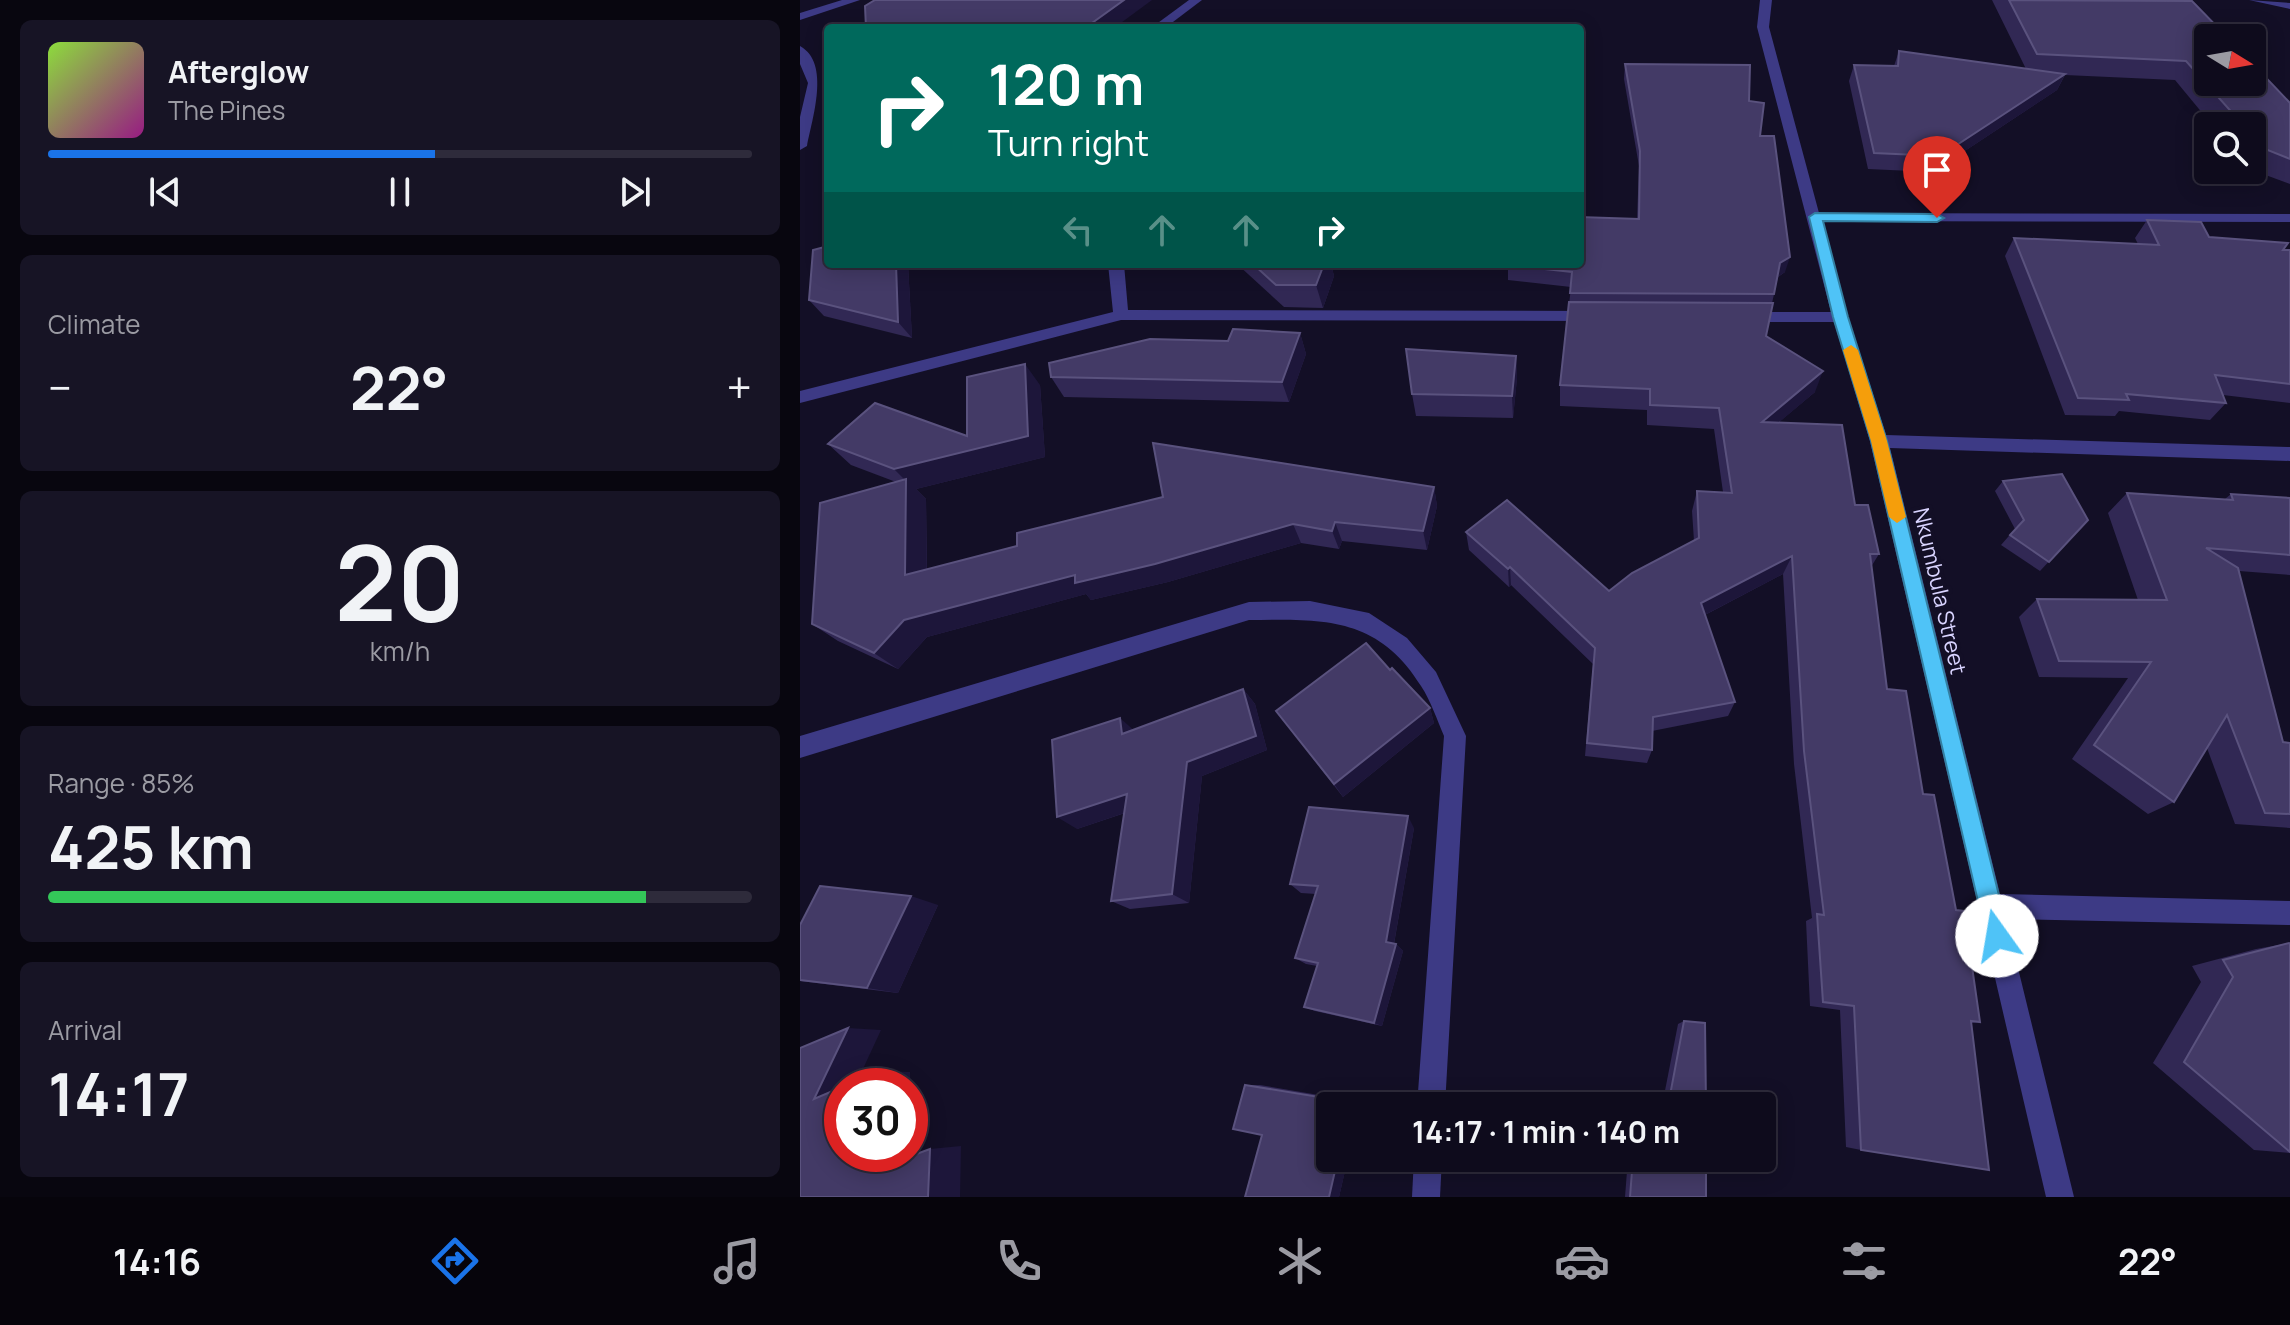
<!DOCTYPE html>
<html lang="en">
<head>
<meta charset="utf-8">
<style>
  body { margin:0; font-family:Manrope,sans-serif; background:#171425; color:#f1f3f6; height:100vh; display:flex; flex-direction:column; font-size:30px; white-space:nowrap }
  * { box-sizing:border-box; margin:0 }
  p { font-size:26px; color:#9b9ba3 }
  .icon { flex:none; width:44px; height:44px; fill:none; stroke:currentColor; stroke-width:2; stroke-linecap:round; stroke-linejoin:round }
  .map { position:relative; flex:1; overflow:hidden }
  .side { display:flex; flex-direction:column; gap:20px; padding:20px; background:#08060f; width:800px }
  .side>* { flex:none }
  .hud { position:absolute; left:24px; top:24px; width:760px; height:244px; border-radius:8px; box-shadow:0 4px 20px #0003,0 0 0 2px #2e2b3b; background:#00695c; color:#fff; overflow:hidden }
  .needle { width:52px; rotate:101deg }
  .tools { position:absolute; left:1394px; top:24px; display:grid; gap:16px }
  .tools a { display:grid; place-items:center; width:72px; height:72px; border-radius:8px; background:#0e0b1c; box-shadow:0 4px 20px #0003,0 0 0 2px #2e2b3b; font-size:40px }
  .speed { position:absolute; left:24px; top:1068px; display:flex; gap:16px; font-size:40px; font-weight:700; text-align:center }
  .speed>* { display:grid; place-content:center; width:104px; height:104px; border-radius:50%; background:#0e0b1c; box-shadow:0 4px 20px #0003,0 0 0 2px #2e2b3b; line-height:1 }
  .speed .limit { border:12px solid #d22; background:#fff; color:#111 }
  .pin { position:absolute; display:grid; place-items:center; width:68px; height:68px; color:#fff; margin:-82px -34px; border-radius:50% 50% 50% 0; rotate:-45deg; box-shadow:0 0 8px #0007 }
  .pin .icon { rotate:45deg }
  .me { position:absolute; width:88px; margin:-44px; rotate:347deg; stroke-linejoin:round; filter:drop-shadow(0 0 6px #0008) }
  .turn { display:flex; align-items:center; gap:28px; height:168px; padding:0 32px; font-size:36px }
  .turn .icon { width:104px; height:104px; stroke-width:2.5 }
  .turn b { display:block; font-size:56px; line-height:68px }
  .lanes { display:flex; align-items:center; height:76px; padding:0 32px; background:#0003; justify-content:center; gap:40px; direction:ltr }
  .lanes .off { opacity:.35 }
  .big { font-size:60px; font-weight:700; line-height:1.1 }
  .side .widget { flex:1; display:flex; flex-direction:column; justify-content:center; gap:12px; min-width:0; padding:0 28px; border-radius:12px; background:#171425 }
  .side .dial { align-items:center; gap:0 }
  .dial b { font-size:104px; line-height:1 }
  .song { display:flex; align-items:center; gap:24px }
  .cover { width:96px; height:96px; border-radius:12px; background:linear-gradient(135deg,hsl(90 70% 55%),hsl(310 70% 35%)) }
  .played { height:8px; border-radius:4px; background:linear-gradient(90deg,#1a73e8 55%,#2e2b3b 55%) }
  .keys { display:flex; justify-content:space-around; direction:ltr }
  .heat { display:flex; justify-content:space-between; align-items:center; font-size:44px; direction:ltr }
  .charge { height:12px; border-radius:6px; background:linear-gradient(90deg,#34c759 85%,#2e2b3b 0) }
  .trip { position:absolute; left:516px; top:1092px; width:460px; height:80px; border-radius:8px; background:#0e0b1c; box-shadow:0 4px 20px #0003,0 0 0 2px #2e2b3b; font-weight:700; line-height:80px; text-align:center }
  .menu { display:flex; height:128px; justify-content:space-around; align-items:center; background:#06040b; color:#9b9ba3 }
  .menu .icon { width:56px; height:56px }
  .menu .on { color:#1a73e8 }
  .menu b { font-size:36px; color:#f1f3f6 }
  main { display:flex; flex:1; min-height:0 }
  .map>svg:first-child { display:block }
</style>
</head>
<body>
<main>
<section class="side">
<div class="widget">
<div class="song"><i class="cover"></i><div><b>Afterglow</b><p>The Pines</p></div></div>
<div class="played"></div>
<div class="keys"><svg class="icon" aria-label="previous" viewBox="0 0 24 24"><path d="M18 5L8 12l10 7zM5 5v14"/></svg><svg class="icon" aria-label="pause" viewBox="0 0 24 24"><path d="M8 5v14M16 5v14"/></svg><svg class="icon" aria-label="next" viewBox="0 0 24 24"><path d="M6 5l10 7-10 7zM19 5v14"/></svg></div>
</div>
<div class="widget"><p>Climate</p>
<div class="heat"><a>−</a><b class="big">22°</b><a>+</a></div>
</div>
<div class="widget dial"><b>20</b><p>km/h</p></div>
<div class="widget"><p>Range · 85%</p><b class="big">425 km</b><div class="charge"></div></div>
<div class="widget"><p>Arrival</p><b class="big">14:17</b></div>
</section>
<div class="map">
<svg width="1490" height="1197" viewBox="0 0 1490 1197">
  <rect width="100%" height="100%" fill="#130f26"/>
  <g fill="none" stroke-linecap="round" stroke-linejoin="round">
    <g fill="#3d3a85" fill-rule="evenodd">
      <polygon points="42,0 60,0 0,20 0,13"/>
      <polygon points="389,0 402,0 365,28 351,28"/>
      <polygon points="960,0 972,0 969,27 1019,213 1490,214 1490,222 1022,221 1048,317 1086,435 1490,447 1490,461 1090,448 1200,894 1490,901 1490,925 1206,919 1274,1197 1246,1197 1070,441 1034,322 946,322 938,317 946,312 1031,312 957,27"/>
      <polygon points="1449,0 1490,3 1490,9"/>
      <path d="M0,46C31,63 12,119 7,146L0,150V117L8,83L0,64Z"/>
      <polygon points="308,264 324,264 328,310 794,311 802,316 794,321 321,320 0,403 0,391 313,312"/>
      <path d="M510,601L569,613L607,638L636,672L666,736L645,1106H617L644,736C637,720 631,701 621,686C578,616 522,619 449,620L0,758V736L449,602Z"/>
      <polygon points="614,1158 642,1158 640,1197 612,1197"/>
    </g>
  </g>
  <g fill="#312854">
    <polygon points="1192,0 1388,0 1490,103 1490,184 1452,170 1452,126 1413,126 1375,80 1265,75 1257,90 1133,172 1068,169 1049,81 1054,65 1094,66 1099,51 1226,69"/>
    <polygon points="825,64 949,101 960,136 985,272 978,277 972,303 966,336 1015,392 979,422 1055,505 1079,554 1071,567 1087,689 1123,794 1156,910 1180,1022 1172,1023 1061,1150 1046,1147 1040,1010 1010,1006 1006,921 1012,918 994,764 983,574 905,615 935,702 928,716 852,731 852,750 847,763 785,756 793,664 711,585 709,587 669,550 666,532 809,591 894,541 892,511 897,491 923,492 914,429 847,425 847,410 760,406 760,385 771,287 708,280 708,264 837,219 839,166 824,79"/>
    <polygon points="1347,220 1409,237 1483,250 1490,250 1490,403 1423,395 1426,403 1410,420 1319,411 1315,416 1265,415 1205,256 1214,238 1338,244 1335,238"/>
    <polygon points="108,264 112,338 24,316 9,300"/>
    <polygon points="437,264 531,264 534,276 523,308 484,307"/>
    <polygon points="500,333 506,354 489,402 264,397 251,377 428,341"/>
    <polygon points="716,356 717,378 713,418 616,416 612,394"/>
    <polygon points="240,385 245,457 116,489 126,499 127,569 634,487 637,506 627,550 542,541 539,549 501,543 368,582 291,600 286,594 127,637 98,669 38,641 12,624 96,482 51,465 28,444 167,436"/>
    <polygon points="1203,481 1288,520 1240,571 1201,545 1215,529 1195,491"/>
    <polygon points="1327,493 1425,499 1431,494 1490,498 1490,575 1439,571 1483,742 1490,743 1490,828 1435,824 1407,748 1374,802 1348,814 1272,759 1328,678 1239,677 1219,617 1237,599 1338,600 1308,513"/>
    <polygon points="590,670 630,708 634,723 543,797 476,711"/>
    <polygon points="443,689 455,704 467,750 402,776 389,903 330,909 311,901 325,813 277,829 333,730"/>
    <polygon points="614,828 594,944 596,944 603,951 582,1026 515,1011 504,1007 517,966 506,964 495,958 516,894 501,893 490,884"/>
    <polygon points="138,905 98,993 0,981 0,980"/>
    <polygon points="1489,943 1490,944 1490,1153 1454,1150 1353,1063 1401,982 1392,966 1456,949"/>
    <polygon points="884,1021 906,1106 862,1106 878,1024"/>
    <polygon points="445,1085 460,1085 560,1102 530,1158 548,1158 539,1197 445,1197 462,1135"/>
    <polygon points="828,1158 906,1158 906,1197 825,1197"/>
  </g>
  <g fill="#1d163a">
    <polygon points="324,0 352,0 314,28 285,28"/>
    <polygon points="1265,74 1257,90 1133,172 1140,156"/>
    <polygon points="990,257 985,272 976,278 980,263"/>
    <polygon points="96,264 108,264 112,338 98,322"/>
    <polygon points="524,264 531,264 534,276 523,308 516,285"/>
    <polygon points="500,333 506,354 489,402 482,382"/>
    <polygon points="716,356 717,378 713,418 712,396"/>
    <polygon points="225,364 240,385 245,457 116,489 126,499 127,592 105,575 106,481 94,469 228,436"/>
    <polygon points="1023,371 1015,392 956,442 962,422"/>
    <polygon points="634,487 637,506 627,550 623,531"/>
    <polygon points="535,522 542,541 539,549 532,531"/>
    <polygon points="493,524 501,543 368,582 291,600 286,594 127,637 98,669 74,653 104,620 275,575"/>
    <polygon points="992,556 983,574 895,620 901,603"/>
    <polygon points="710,567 711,585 709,587 708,569"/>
    <polygon points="443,689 455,704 467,750 402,776 389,903 372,894 387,762"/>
    <polygon points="630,708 634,723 543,797 534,784"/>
    <polygon points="320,718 337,733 322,734"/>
    <polygon points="327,794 345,806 277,829 257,817"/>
    <polygon points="608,816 614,828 593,949 586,942"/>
    <polygon points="111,896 138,905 98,993 67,988"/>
    <polygon points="596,944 603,951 582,1026 574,1023"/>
    <polygon points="48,1028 81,1030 55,1086 42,1086 42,1099 14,1099"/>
    <polygon points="78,1071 110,1072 112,1164 78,1168 78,1154 110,1154 110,1086 78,1086"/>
    <polygon points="550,1102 560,1102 559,1106 549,1106"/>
    <polygon points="161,1146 160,1197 128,1197 130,1149"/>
    <polygon points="538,1158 548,1158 539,1197 529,1197"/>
  </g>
  <g fill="#433a66" stroke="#5a527e" stroke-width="2">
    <polygon points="75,0 324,0 285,28 66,28 65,6"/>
    <polygon points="1209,0 1392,1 1428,38 1408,38 1408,82 1452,82 1452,63 1490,103 1490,159 1465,149 1452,135 1452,126 1444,126 1386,61 1237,54"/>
    <polygon points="1099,51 1265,74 1140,156 1074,153 1054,65 1098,66"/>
    <polygon points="825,64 950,65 949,101 964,103 960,136 974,136 990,257 980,263 974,294 770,293 772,272 708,265 780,264 780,217 839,219 840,151"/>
    <polygon points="1347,220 1401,222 1409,237 1488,243 1483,250 1490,250 1490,384 1415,375 1426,403 1326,394 1329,400 1278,398 1214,238 1359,245"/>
    <polygon points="28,246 28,264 96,264 98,322 9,300 13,250"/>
    <polygon points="453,264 524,264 516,285 476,285"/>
    <polygon points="769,302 973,303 966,336 1023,371 962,422 1042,425 1055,505 1068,505 1079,554 1070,554 1087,689 1106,691 1123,794 1134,795 1156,910 1164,911 1180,1022 1171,1021 1189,1170 1061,1150 1054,1006 1023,1002 1017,914 1024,915 1004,751 992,556 901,603 935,702 853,717 852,750 787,743 795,648 710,567 708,569 666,532 707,500 809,591 832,573 899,538 897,491 932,493 919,408 850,405 850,389 760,385"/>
    <polygon points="433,329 500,333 482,382 251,377 249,363 350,339 428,341"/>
    <polygon points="606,349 716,356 712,396 612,394"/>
    <polygon points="225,364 228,436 94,469 28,444 75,403 167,436 167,377"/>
    <polygon points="353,443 634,487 623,531 535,522 532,531 493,524 355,564 275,583 275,575 104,620 74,653 12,624 20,503 106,479 105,575 217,546 217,533 363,497"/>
    <polygon points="1262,474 1288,520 1249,562 1210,535 1224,520 1203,481"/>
    <polygon points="1327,493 1433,500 1431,494 1490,498 1490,555 1406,548 1438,568 1483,742 1490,743 1490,814 1465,813 1427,715 1374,802 1294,745 1351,662 1259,661 1237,599 1367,600"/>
    <polygon points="566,643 590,670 592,668 630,708 534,784 476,711"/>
    <polygon points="443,689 456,736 387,762 372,894 311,901 327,794 257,817 252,740 320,718 322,734"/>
    <polygon points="509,807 608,816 586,942 596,944 574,1023 504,1007 518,963 495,958 518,886 490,884"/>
    <polygon points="20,886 111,896 67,988 0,980 0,925"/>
    <polygon points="1489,943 1490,944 1490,1152 1384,1062 1433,977 1423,960"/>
    <polygon points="884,1021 905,1023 906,1106 868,1106"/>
    <polygon points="48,1028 14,1099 42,1087 42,1154 78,1154 78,1168 130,1149 128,1197 0,1197 0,1048"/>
    <polygon points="78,1071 78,1086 44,1086"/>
    <polygon points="445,1085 550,1102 549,1106 530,1106 530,1158 538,1158 529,1197 445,1197 462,1135 433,1129"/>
    <polygon points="833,1158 906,1158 906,1197 830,1197"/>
  </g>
  <polygon fill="#4fc3f7" stroke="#337fa1" stroke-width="2" points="1015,213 1137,214 1144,218 1137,222 1023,221 1048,317 1087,441 1209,936 1205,944 1197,947 1189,944 1186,936 1071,441 1033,317 1009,217"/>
  <polygon fill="#f59e0b" points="1051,345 1058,350 1087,441 1106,517 1097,523 1089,517 1071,441 1043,350"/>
  <g text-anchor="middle" stroke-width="8" stroke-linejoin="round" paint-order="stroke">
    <g font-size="22" fill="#d9d4ff" stroke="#130f26">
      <text transform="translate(1140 591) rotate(77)" y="8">Nkumbula Street</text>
    </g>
  </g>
</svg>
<div class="tools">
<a><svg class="needle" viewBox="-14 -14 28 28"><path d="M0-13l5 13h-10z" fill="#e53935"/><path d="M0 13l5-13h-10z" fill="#9b9ba3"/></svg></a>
<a><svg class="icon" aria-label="search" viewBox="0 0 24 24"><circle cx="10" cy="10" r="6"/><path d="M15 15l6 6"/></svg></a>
</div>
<div class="speed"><div class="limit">30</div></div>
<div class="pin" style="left:1137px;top:218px;background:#d93025"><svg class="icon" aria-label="arrive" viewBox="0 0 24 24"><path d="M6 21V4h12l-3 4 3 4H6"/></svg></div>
<svg class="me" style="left:1197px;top:936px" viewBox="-20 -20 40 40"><circle r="19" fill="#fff"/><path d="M0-13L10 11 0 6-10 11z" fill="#4fc3f7"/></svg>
<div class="trip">14:17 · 1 min · 140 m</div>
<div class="hud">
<div class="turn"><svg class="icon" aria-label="right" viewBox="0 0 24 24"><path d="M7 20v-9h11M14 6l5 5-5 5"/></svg><div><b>120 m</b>Turn right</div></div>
<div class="lanes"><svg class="icon off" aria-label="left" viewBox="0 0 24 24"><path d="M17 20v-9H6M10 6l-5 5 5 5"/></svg><svg class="icon off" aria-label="ahead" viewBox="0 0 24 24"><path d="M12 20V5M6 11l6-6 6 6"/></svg><svg class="icon off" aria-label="ahead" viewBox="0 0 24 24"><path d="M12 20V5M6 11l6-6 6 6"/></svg><svg class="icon" aria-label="right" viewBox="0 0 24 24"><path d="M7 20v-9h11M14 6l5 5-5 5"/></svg></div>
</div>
</div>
</main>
<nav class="menu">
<b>14:16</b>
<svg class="icon on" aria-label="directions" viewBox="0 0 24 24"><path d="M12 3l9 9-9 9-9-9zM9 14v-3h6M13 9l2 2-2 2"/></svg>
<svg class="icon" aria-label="music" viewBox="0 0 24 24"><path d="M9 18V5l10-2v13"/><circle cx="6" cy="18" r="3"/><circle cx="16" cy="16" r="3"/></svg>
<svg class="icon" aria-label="phone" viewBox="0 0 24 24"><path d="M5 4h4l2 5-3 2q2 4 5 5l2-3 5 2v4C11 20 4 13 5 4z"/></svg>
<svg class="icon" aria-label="climate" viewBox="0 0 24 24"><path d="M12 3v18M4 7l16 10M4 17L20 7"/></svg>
<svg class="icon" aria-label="car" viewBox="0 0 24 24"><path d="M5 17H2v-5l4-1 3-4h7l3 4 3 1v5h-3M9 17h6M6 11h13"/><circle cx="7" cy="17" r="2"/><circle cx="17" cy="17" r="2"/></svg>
<svg class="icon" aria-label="filters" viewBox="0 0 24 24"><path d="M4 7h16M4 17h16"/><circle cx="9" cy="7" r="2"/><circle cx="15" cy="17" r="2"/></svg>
<b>22°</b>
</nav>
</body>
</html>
